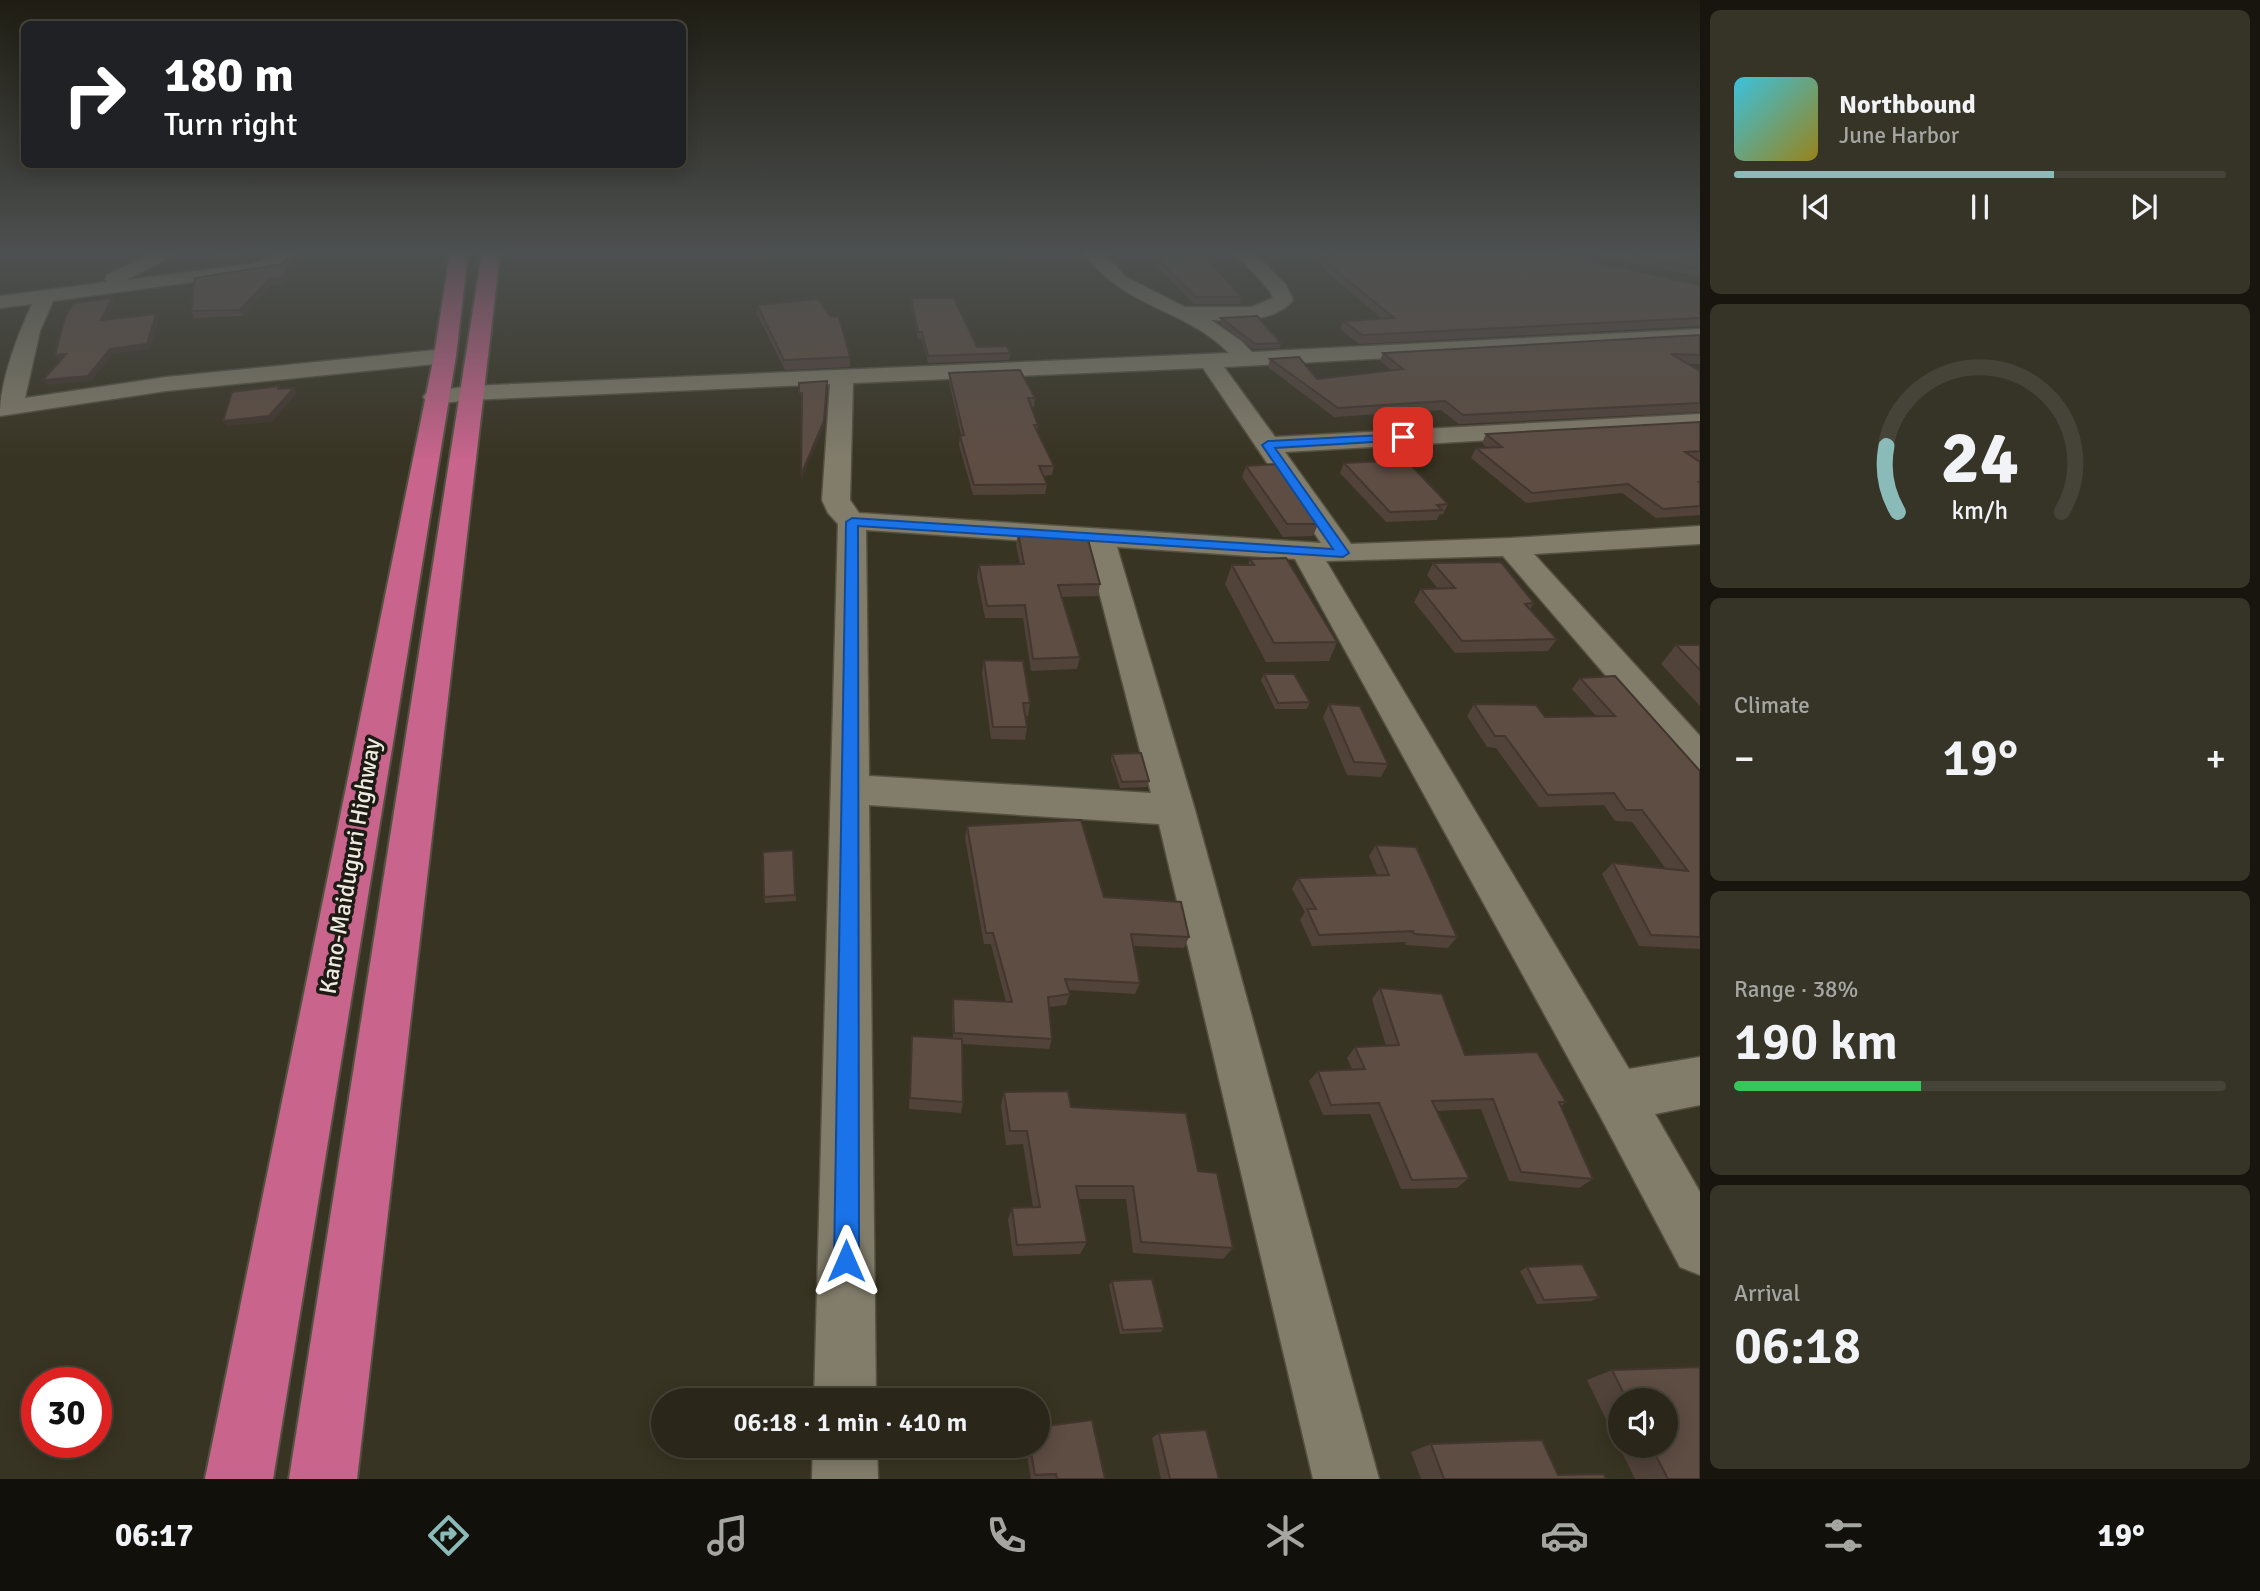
<!DOCTYPE html>
<html lang="en">
<head>
<meta charset="utf-8">
<style>
  body { margin:0; font-family:Signika,sans-serif; background:#363327; color:#f1f3f6; height:100vh; display:flex; flex-direction:column; font-size:26px; white-space:nowrap }
  * { box-sizing:border-box; margin:0 }
  p { font-size:23px; color:#a5a5a2 }
  .icon { flex:none; width:38px; height:38px; fill:none; stroke:currentColor; stroke-width:2; stroke-linecap:round; stroke-linejoin:round }
  .map { position:relative; flex:1; overflow:hidden }
  .drawer { display:flex; flex-direction:column; gap:10px; padding:10px; background:#17150e; width:560px }
  .drawer>* { flex:none }
  .hud { position:absolute; left:21px; top:21px; width:665px; height:147px; border-radius:10px; box-shadow:0 4px 18px #0003,0 0 0 2px #464439; background:#202124; color:#fff; overflow:hidden }
  .buttons { position:absolute; left:1608px; top:1388px; display:grid; gap:14px }
  .buttons a { display:grid; place-items:center; width:70px; height:70px; border-radius:50%; background:#2a271a; box-shadow:0 4px 18px #0003,0 0 0 2px #464439; font-size:35px }
  .speed { position:absolute; left:21px; top:1367px; display:flex; gap:14px; font-size:35px; font-weight:700; text-align:center }
  .speed>* { display:grid; place-content:center; width:91px; height:91px; border-radius:50%; background:#2a271a; box-shadow:0 4px 18px #0003,0 0 0 2px #464439; line-height:1 }
  .speed .limit { border:10px solid #d22; background:#fff; color:#111 }
  .pin { position:absolute; display:grid; place-items:center; width:60px; height:60px; color:#fff; margin:-30px; border-radius:14px; box-shadow:0 4px 10px #0006 }
  .me { position:absolute; width:77px; margin:-38px; rotate:0deg; stroke-linejoin:round; filter:drop-shadow(0 0 5px #0008) }
  .turn { display:flex; align-items:center; gap:24px; height:147px; padding:0 28px; font-size:32px }
  .turn .icon { width:91px; height:91px; stroke-width:2.5 }
  .turn b { display:block; font-size:49px; line-height:60px }
  .big { font-size:52px; font-weight:600; line-height:1.1 }
  .drawer .tile { flex:1; display:flex; flex-direction:column; justify-content:center; gap:10px; min-width:0; padding:0 24px; border-radius:10px; background:#363327 }
  .drawer .dial { align-items:center; gap:0 }
  .dial svg { height:182px; overflow:visible; fill:none; stroke:#464439; stroke-width:7; stroke-linecap:round; text-anchor:middle }
  .dial text { fill:#f1f3f6; stroke:none }
  .song { display:flex; align-items:center; gap:21px }
  .cover { width:84px; height:84px; border-radius:10px; background:linear-gradient(135deg,hsl(190 70% 55%),hsl(50 70% 35%)) }
  .played { height:7px; border-radius:4px; background:linear-gradient(90deg,#8bbbb9 65%,#464439 65%) }
  .keys { display:flex; justify-content:space-around; direction:ltr }
  .heat { display:flex; justify-content:space-between; align-items:center; font-size:38px; direction:ltr }
  .charge { height:10px; border-radius:5px; background:linear-gradient(90deg,#34c759 38%,#464439 0) }
  .trip { position:absolute; left:651px; top:1388px; width:399px; height:70px; border-radius:35px; background:#2a271a; box-shadow:0 4px 18px #0003,0 0 0 2px #464439; font-weight:600; line-height:70px; text-align:center }
  .tab-bar { display:flex; height:112px; justify-content:space-around; align-items:center; background:#11100a; color:#a5a5a2 }
  .tab-bar .icon { width:49px; height:49px }
  .tab-bar .current { color:#8bbbb9 }
  .tab-bar b { font-size:32px; color:#f1f3f6 }
  main { display:flex; flex:1; min-height:0 }
  .map>svg:first-child { display:block }
</style>
</head>
<body>
<main>
<div class="map">
<svg width="1700" height="1479" viewBox="0 0 1700 1479">
  <rect width="100%" height="100%" fill="#383423"/>
  <g fill="none" stroke-linecap="round" stroke-linejoin="round">
    <defs>
      <g id="minor">
        <path d="M153,253H176L127,280L252,264L278,255L276,253H295L297,256L284,267L252,274L53,301L40,331L25,398L166,377L445,349L453,351L456,356L453,361L445,363L166,391L0,416C0,380 17,337 32,304L0,308V296L107,282L105,279L107,275Z"/>
        <path d="M1084,253H1103L1126,277L1185,307H1251L1273,298L1270,291L1235,253H1254L1286,285L1293,300C1276,322 1237,321 1211,320L1241,341L1252,352L1700,329V341L1224,367L1275,437L1700,414V428L1285,452L1351,544L1511,538L1700,526V544L1534,554L1700,736V774L1687,770L1503,556L1326,561L1629,1069L1700,1057V1105L1655,1114L1700,1192V1275L1680,1267L1599,1114L1295,559L1117,547L1195,810L1379,1479H1313L1159,824L869,805L876,1400H814L838,524L828,513L822,500L830,384L470,400L435,404L427,402L423,397L427,392L470,386L1229,353C1185,308 1125,309 1084,253ZM1203,368L1321,543L859,513L850,500L853,383ZM866,530L1087,545L1151,793L869,776Z"/>
        <polygon points="813,1446 877,1446 878,1479 812,1479"/>
      </g>
      <g id="trunk">
        <polygon points="450,253 468,253 456,356 273,1479 205,1479 434,356"/>
        <polygon points="482,253 500,253 357,1479 289,1479"/>
      </g>
    </defs>
    <use href="#minor" stroke="#555142" stroke-width="3"/>
    <use href="#trunk" stroke="#555142" stroke-width="4"/>
    <use href="#minor" fill="#827d6b" fill-rule="evenodd"/>
    <use href="#trunk" fill="#c9648c" fill-rule="evenodd"/>
  </g>
  <g fill="#51423a" fill-rule="evenodd">
    <polygon points="1315,253 1555,253 1700,285 1700,326 1359,344 1340,329 1343,321 1381,318 1321,267 1323,260 1325,260"/>
    <polygon points="1588,253 1700,253 1700,277"/>
    <polygon points="1159,260 1242,297 1240,304 1194,304 1157,266"/>
    <polygon points="282,264 285,284 270,286 243,316 194,318 191,311"/>
    <polygon points="911,298 977,347 1010,353 1009,360 928,363 922,339 918,339 911,305"/>
    <polygon points="757,305 850,357 850,367 785,370 757,314"/>
    <polygon points="1221,318 1281,343 1280,348 1253,349 1220,323"/>
    <polygon points="1700,335 1700,364 1688,364 1700,371 1700,412 1459,424 1441,410 1334,417 1268,367 1270,359 1317,379 1391,370 1380,361 1383,353"/>
    <polygon points="949,373 1035,398 1034,407 1031,407 1038,425 1037,432 1054,466 1052,475 1043,476 1047,484 1045,494 973,495 959,445 960,436 961,435 949,382"/>
    <polygon points="1700,422 1700,460 1697,460 1700,462 1700,515 1656,518 1622,493 1526,503 1471,458 1476,448 1487,448 1482,443 1486,434"/>
    <polygon points="1344,463 1448,504 1443,514 1439,515 1437,520 1386,522 1340,473"/>
    <polygon points="1246,466 1318,524 1313,536 1283,537 1242,477"/>
    <polygon points="1018,533 1100,584 1098,596 1062,597 1080,657 1077,669 1031,671 1023,618 985,618 977,577 979,565 1020,564 1016,545"/>
    <polygon points="1250,559 1337,642 1329,661 1266,662 1225,584 1232,565 1248,565"/>
    <polygon points="1433,563 1534,603 1530,609 1557,639 1548,651 1455,653 1414,602 1421,589 1438,589 1427,575"/>
    <polygon points="1676,645 1700,645 1700,706 1661,664"/>
    <polygon points="984,660 1030,703 1028,716 1025,715 1027,727 1025,740 991,739 982,673"/>
    <polygon points="1264,674 1310,702 1307,709 1275,709 1261,680"/>
    <polygon points="1580,678 1700,771 1700,949 1639,946 1602,874 1613,863 1666,869 1632,822 1615,821 1604,805 1539,807 1496,748 1487,747 1467,716 1474,704 1545,717 1596,716 1572,689"/>
    <polygon points="1329,704 1388,764 1381,777 1347,775 1323,717"/>
    <polygon points="1112,754 1149,781 1147,787 1120,788 1111,760"/>
    <polygon points="967,826 1104,897 1189,937 1184,948 1133,946 1140,983 1135,994 1068,990 1070,994 1066,1005 1049,1007 1052,1039 1049,1049 962,1044 963,1102 961,1113 909,1109 912,1036 953,1038 952,1010 953,999 1006,1002 991,944 984,944 965,838"/>
    <polygon points="1376,845 1457,937 1448,948 1406,945 1405,942 1312,946 1300,920 1305,912 1292,889 1298,878 1377,875 1369,856"/>
    <polygon points="793,850 796,901 765,903 764,897"/>
    <polygon points="1380,988 1465,1055 1566,1102 1561,1106 1593,1179 1579,1188 1509,1181 1481,1109 1437,1111 1469,1178 1457,1188 1401,1189 1370,1114 1323,1115 1309,1081 1318,1071 1352,1069 1347,1058 1355,1047 1386,1046 1372,999"/>
    <polygon points="1004,1092 1071,1107 1198,1171 1233,1248 1223,1259 1133,1253 1126,1199 1078,1199 1087,1242 1080,1254 1013,1256 1008,1220 1012,1208 1033,1207 1023,1144 1006,1145 1001,1106"/>
    <polygon points="1527,1267 1599,1297 1591,1301 1537,1304 1520,1271"/>
    <polygon points="1112,1281 1164,1328 1161,1332 1120,1334 1109,1285"/>
    <path d="M1700,1367V1479H1635L1587,1380L1612,1370ZM1620,1400H1666V1446H1620Z"/>
    <polygon points="1159,1433 1219,1479 1161,1479 1152,1438"/>
    <polygon points="1431,1444 1558,1475 1606,1479 1421,1479 1411,1452"/>
    <polygon points="1025,1446 1038,1446 1105,1479 1031,1479"/>
  </g>
  <g fill="#42362f">
    <polygon points="255,253 270,253 251,261 212,266 209,261"/>
    <polygon points="296,253 302,253 285,284 270,286 243,316 240,310 268,280"/>
    <polygon points="112,298 114,303 104,326 101,320"/>
    <polygon points="156,314 159,319 150,349 113,354 91,381 47,385 43,380 110,349"/>
    <polygon points="66,354 69,359 58,361 55,355"/>
    <polygon points="827,387 824,427 801,481 801,475"/>
    <polygon points="294,388 297,393 272,422 226,426 223,421"/>
  </g>
  <g fill="#5e4d43" stroke="#42362f" stroke-width="2">
    <polygon points="210,253 255,253 249,255 209,261"/>
    <polygon points="295,253 296,253 283,278 268,280 240,310 191,311 195,278 282,264"/>
    <polygon points="1329,253 1555,253 1700,285 1700,318 1362,335 1343,321 1394,318 1323,260 1338,260"/>
    <polygon points="1627,253 1700,253 1700,269"/>
    <polygon points="1206,258 1242,297 1196,297 1159,260"/>
    <polygon points="112,298 101,320 156,314 147,344 110,349 88,376 43,380 66,354 55,355 65,317 73,303"/>
    <polygon points="911,298 954,298 977,347 1007,346 1010,353 928,356 922,332 918,332"/>
    <polygon points="818,299 830,316 839,317 850,357 784,360 757,305"/>
    <polygon points="1257,316 1281,343 1255,344 1221,318"/>
    <polygon points="1700,335 1700,355 1671,354 1700,371 1700,403 1463,415 1445,401 1338,408 1270,359 1299,357 1317,379 1403,369 1383,353"/>
    <polygon points="1020,370 1035,398 1028,398 1038,425 1034,425 1054,466 1039,466 1047,484 974,485 960,436 964,435 949,373"/>
    <polygon points="827,381 824,421 801,475 802,393 799,393 799,383"/>
    <polygon points="279,386 278,389 294,388 269,416 223,421 232,392"/>
    <polygon points="1700,422 1700,451 1685,452 1700,462 1700,482 1699,482 1700,483 1700,506 1663,509 1628,484 1532,493 1476,448 1502,447 1486,434"/>
    <polygon points="1406,460 1448,504 1437,505 1442,510 1390,512 1344,463"/>
    <polygon points="1277,464 1318,524 1287,524 1246,466"/>
    <polygon points="1018,533 1087,536 1100,584 1058,585 1080,657 1033,659 1025,605 987,606 979,565 1024,564"/>
    <polygon points="1286,558 1337,642 1274,643 1232,565 1254,565 1250,559"/>
    <polygon points="1501,562 1534,603 1525,604 1557,639 1462,641 1421,589 1455,588 1433,563"/>
    <polygon points="1676,645 1700,645 1700,670"/>
    <polygon points="984,660 1023,661 1030,703 1023,703 1027,727 993,727"/>
    <polygon points="1264,674 1294,674 1310,702 1278,703"/>
    <polygon points="1615,676 1700,771 1700,937 1651,935 1613,863 1688,871 1642,810 1626,810 1614,793 1548,795 1505,736 1495,736 1474,704 1536,705 1545,717 1615,716 1580,678"/>
    <polygon points="1329,704 1360,706 1388,764 1354,762"/>
    <polygon points="1141,753 1149,781 1122,782 1112,754"/>
    <polygon points="1081,820 1104,897 1181,902 1189,937 1131,934 1140,983 1065,979 1070,994 1048,997 1052,1039 954,1033 953,999 1012,1002 993,933 986,933 967,826"/>
    <polygon points="1376,845 1416,847 1457,937 1414,934 1413,931 1319,935 1307,909 1316,909 1298,878 1389,875"/>
    <polygon points="793,850 795,895 764,897 763,852"/>
    <polygon points="1380,988 1442,994 1465,1055 1537,1052 1566,1102 1559,1102 1593,1179 1521,1172 1493,1099 1432,1101 1469,1178 1412,1180 1379,1103 1331,1105 1318,1071 1365,1069 1355,1047 1399,1045"/>
    <polygon points="912,1036 962,1039 963,1102 910,1098"/>
    <polygon points="1068,1091 1071,1107 1186,1113 1198,1171 1217,1173 1233,1248 1141,1242 1133,1186 1076,1186 1087,1242 1017,1245 1012,1208 1040,1207 1027,1131 1010,1131 1004,1092"/>
    <polygon points="1582,1264 1599,1297 1544,1300 1527,1267"/>
    <polygon points="1152,1279 1164,1328 1123,1330 1112,1281"/>
    <polygon points="1700,1367 1700,1479 1668,1479 1651,1446 1666,1446 1666,1400 1627,1400 1612,1370"/>
    <polygon points="1092,1420 1105,1479 1057,1479 1056,1474 1035,1475 1030,1446 1038,1446 1038,1427"/>
    <polygon points="1206,1430 1219,1479 1170,1479 1159,1433"/>
    <polygon points="1542,1440 1558,1475 1604,1474 1606,1479 1444,1479 1431,1444"/>
  </g>
  <linearGradient id="sky" x2="0" y2="1"><stop stop-color="#1f1d13"/><stop offset="0.55" stop-color="#4d5050"/><stop offset="1" stop-color="#4d5050" stop-opacity="0"/></linearGradient>
  <rect width="1700" height="460" fill="url(#sky)"/>
  <polygon fill="#1a73e8" stroke="#114b97" stroke-width="2" points="1403,434 1406,435 1406,440 1275,448 1349,553 1343,557 858,526 859,1261 855,1270 846,1273 838,1270 834,1261 846,522 852,518 1333,549 1262,445 1268,441"/>
  <g text-anchor="middle" stroke-width="7" stroke-linejoin="round" paint-order="stroke">
    <g font-size="24" fill="#edeae0" stroke="#1d1b14">
      <text transform="translate(350 866) rotate(-80)" y="8">Kano-Maiduguri Highway</text>
    </g>
  </g>
</svg>
<div class="buttons">
<a><svg class="icon" aria-label="sound" viewBox="0 0 24 24"><path d="M4 9h4l5-4v14l-5-4H4zM17 9q2 3 0 6"/></svg></a>
</div>
<div class="speed"><div class="limit">30</div></div>
<div class="pin" style="left:1403px;top:437px;background:#d93025"><svg class="icon" aria-label="arrive" viewBox="0 0 24 24"><path d="M6 21V4h12l-3 4 3 4H6"/></svg></div>
<svg class="me" style="left:846px;top:1261px" viewBox="-20 -20 40 40"><path d="M0-17L14 15 0 8-14 15z" fill="#1a73e8" stroke="#fff" stroke-width="4"/></svg>
<div class="trip">06:18 · 1 min · 410 m</div>
<div class="hud">
<div class="turn"><svg class="icon" aria-label="right" viewBox="0 0 24 24"><path d="M7 20v-9h11M14 6l5 5-5 5"/></svg><div><b>180 m</b>Turn right</div></div>
</div>
</div>
<section class="drawer">
<div class="tile">
<div class="song"><i class="cover"></i><div><b>Northbound</b><p>June Harbor</p></div></div>
<div class="played"></div>
<div class="keys"><svg class="icon" aria-label="previous" viewBox="0 0 24 24"><path d="M18 5L8 12l10 7zM5 5v14"/></svg><svg class="icon" aria-label="pause" viewBox="0 0 24 24"><path d="M8 5v14M16 5v14"/></svg><svg class="icon" aria-label="next" viewBox="0 0 24 24"><path d="M6 5l10 7-10 7zM19 5v14"/></svg></div>
</div>
<div class="tile dial"><svg viewBox="0 0 100 80">
<path d="M14 69A42 42 0 1 1 86 69"/>
<path d="M14 69A42 42 0 0 1 9 40" stroke="#8bbbb9"/>
<text x="50" y="56" font-size="32" font-weight="700">24</text>
<text x="50" y="72" font-size="11">km/h</text>
</svg></div>
<div class="tile"><p>Climate</p>
<div class="heat"><a>−</a><b class="big">19°</b><a>+</a></div>
</div>
<div class="tile"><p>Range · 38%</p><b class="big">190 km</b><div class="charge"></div></div>
<div class="tile"><p>Arrival</p><b class="big">06:18</b></div>
</section>
</main>
<nav class="tab-bar">
<b>06:17</b>
<svg class="icon current" aria-label="directions" viewBox="0 0 24 24"><path d="M12 3l9 9-9 9-9-9zM9 14v-3h6M13 9l2 2-2 2"/></svg>
<svg class="icon" aria-label="music" viewBox="0 0 24 24"><path d="M9 18V5l10-2v13"/><circle cx="6" cy="18" r="3"/><circle cx="16" cy="16" r="3"/></svg>
<svg class="icon" aria-label="phone" viewBox="0 0 24 24"><path d="M5 4h4l2 5-3 2q2 4 5 5l2-3 5 2v4C11 20 4 13 5 4z"/></svg>
<svg class="icon" aria-label="climate" viewBox="0 0 24 24"><path d="M12 3v18M4 7l16 10M4 17L20 7"/></svg>
<svg class="icon" aria-label="car" viewBox="0 0 24 24"><path d="M5 17H2v-5l4-1 3-4h7l3 4 3 1v5h-3M9 17h6M6 11h13"/><circle cx="7" cy="17" r="2"/><circle cx="17" cy="17" r="2"/></svg>
<svg class="icon" aria-label="filters" viewBox="0 0 24 24"><path d="M4 7h16M4 17h16"/><circle cx="9" cy="7" r="2"/><circle cx="15" cy="17" r="2"/></svg>
<b>19°</b>
</nav>
</body>
</html>
